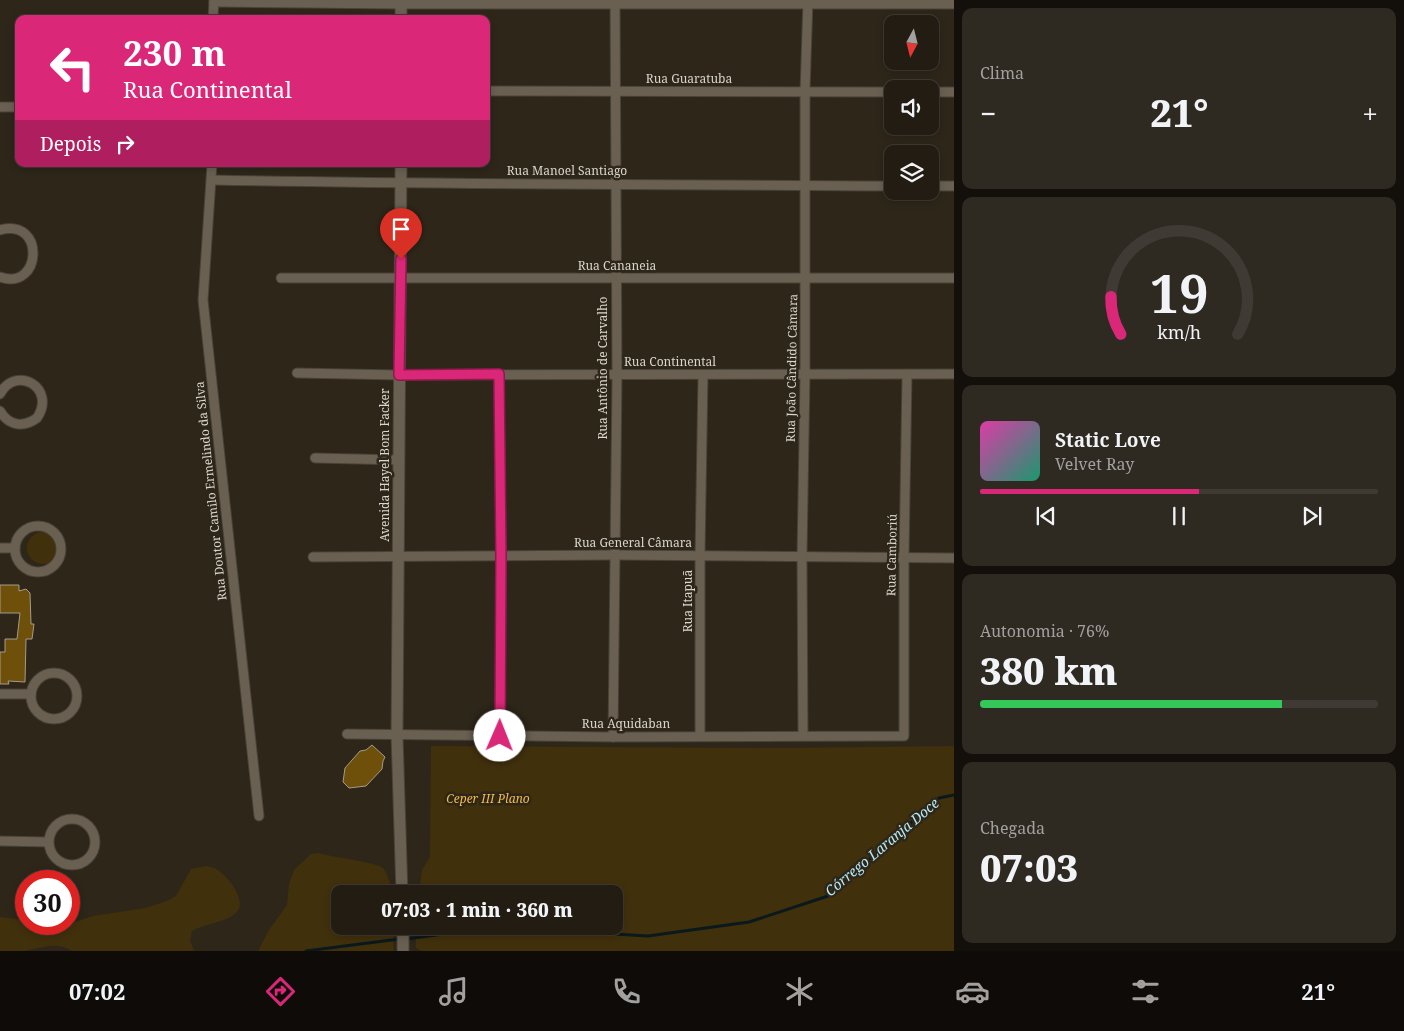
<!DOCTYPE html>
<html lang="pt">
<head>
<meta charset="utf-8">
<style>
  body { margin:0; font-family:"Noto Serif",serif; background:#2e2921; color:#f1f3f6; height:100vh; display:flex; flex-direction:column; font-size:19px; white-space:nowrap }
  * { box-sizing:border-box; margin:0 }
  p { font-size:16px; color:#a2a1a0 }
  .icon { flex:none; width:28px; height:28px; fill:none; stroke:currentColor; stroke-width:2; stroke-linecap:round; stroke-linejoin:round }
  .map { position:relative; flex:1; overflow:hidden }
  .details { display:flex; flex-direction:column; gap:8px; padding:8px; background:#130f0a; width:450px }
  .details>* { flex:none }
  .banner { position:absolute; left:15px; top:15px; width:475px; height:152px; border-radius:10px; box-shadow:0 2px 8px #0003,0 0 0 1px #3f3a33; background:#db2777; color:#fff; overflow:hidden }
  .needle { width:32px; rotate:187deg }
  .tools { position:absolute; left:884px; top:15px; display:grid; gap:10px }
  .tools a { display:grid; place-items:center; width:55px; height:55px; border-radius:10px; background:#221c13; box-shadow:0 2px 8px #0003,0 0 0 1px #3f3a33; font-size:25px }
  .speed { position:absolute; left:15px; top:870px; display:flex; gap:10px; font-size:25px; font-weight:700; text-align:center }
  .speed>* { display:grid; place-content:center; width:65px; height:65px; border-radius:50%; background:#221c13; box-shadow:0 2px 8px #0003,0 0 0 1px #3f3a33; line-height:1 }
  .speed .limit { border:8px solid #d22; background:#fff; color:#111 }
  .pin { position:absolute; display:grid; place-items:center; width:42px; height:42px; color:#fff; margin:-51px -21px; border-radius:50% 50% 50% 0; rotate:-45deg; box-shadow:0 0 5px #0007 }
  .pin .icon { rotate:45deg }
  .me { position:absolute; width:55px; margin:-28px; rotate:1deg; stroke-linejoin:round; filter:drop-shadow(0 0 4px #0008) }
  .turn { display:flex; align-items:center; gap:18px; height:105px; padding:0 25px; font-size:22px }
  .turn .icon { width:65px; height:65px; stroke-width:2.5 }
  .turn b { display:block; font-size:35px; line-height:42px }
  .then { display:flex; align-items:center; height:48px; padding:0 25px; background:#0003; gap:10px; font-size:19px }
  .big { font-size:38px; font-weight:800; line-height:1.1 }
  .details .card { flex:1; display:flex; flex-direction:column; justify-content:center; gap:8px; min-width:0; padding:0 18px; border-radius:10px; background:#2e2921 }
  .details .dial { align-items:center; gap:0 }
  .dial svg { height:130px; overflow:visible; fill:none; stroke:#3f3a33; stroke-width:7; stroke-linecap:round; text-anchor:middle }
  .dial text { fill:#f1f3f6; stroke:none }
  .song { display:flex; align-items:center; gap:15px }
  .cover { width:60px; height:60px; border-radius:8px; background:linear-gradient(135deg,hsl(320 70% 55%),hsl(160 70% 35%)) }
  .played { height:5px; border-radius:2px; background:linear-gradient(90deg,#db2777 55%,#3f3a33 55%) }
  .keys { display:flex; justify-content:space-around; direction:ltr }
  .heat { display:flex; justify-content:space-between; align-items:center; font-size:28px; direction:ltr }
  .charge { height:8px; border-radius:4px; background:linear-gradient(90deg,#34c759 76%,#3f3a33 0) }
  .trip { position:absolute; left:331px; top:885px; width:292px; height:50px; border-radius:10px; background:#221c13; box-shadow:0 2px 8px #0003,0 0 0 1px #3f3a33; font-weight:800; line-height:50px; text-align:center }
  .tab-bar { display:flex; height:80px; justify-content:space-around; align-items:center; background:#0e0b08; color:#a2a1a0 }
  .tab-bar .icon { width:35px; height:35px }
  .tab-bar .selected { color:#db2777 }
  .tab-bar b { font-size:22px; color:#f1f3f6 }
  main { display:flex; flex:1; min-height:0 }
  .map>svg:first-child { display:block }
</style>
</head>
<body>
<main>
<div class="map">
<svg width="954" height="951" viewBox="0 0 954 951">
  <rect width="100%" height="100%" fill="#2d2619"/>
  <g fill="#41300c">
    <circle cx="43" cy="548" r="16"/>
    <polygon points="431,746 782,748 954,746 954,951 421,951 416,948 416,926 615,926 615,894 419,894 422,870 430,857"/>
    <path d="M318,853C330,857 377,862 383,868C388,875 391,886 394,894H340V926H397L393,940L394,951H258L269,930L287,905L289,884L294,870L311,854Z"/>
    <path d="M206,866C217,867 224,874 231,883C259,922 214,919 192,931L190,940L194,951H72C57,941 41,948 25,951C17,951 8,951 0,951V917L26,920V924H69L93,916L145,908L167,901L176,896L191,869Z"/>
  </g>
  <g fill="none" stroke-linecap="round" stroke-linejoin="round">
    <g stroke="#0a191c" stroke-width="3">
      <polyline points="406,939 497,927 648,936 749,922 828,896 939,798 954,795"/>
      <polyline points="306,951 399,939"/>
    </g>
  </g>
  <g fill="#6e500b" stroke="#a49b8c">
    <polygon points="0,585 19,585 19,591 26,589 30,593 31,624 34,624 32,639 26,639 25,682 8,681 9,684 0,684 0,652 5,652 5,639 17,639 20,613 0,613"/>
    <polygon points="372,745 385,757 383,761 382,769 366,786 349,788 343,782 345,768 360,751 366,750"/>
  </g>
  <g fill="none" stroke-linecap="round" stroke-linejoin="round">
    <defs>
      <g id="minor">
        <polyline points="214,2 401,4 954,4"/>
        <polyline points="213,19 214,0"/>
        <polyline points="486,91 892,92"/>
        <polyline points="930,92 954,92"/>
        <polyline points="0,107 19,107"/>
        <polyline points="212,164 203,300 259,816"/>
        <path d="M212,180C439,185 666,184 892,186"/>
        <polyline points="930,186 954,186"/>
        <path d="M0,230C46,217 42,292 0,277"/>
        <polyline points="281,278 954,278"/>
        <polyline points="297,373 399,375 954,374"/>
        <polyline points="499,374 501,556 500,736"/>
        <path d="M0,394C16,364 57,388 37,418C23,428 9,426 0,411"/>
        <polyline points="315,458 399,460"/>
        <circle cx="38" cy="549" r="23"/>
        <polyline points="0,548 15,548"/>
        <polyline points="313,557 614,555 954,558"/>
        <circle cx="54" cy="696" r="23"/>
        <polyline points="0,694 31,694"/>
        <polyline points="347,734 613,737 904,736 904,558 907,375"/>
        <polyline points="803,735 802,556 805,375 805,92 808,0"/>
        <polyline points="700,736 700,555 703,375"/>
        <polyline points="613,737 617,375 615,0"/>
        <circle cx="72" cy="842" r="23"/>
        <polyline points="0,841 48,842"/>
      </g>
      <g id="tertiary">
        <polyline points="401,19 401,0"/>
        <polyline points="401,164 397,736 402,894"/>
        <polyline points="403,926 403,951"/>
      </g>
    </defs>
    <use href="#minor" stroke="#484238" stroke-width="11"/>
    <use href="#tertiary" stroke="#484238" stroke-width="13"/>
    <use href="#minor" stroke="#696052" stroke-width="9"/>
    <use href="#tertiary" stroke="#696052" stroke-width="11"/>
  </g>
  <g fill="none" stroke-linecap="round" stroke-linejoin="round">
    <defs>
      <polyline id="route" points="401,259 399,375 499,374 501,556 500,736"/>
    </defs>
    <use href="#route" stroke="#8e194d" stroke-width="12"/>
    <use href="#route" stroke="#db2777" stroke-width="9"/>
  </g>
  <g text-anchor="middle" stroke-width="5" stroke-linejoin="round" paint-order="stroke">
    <g font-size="12" fill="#dad5cd" stroke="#2d2619">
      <text x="689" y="83">Rua Guaratuba</text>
      <text x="567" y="175">Rua Manoel Santiago</text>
      <text x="617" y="270">Rua Cananeia</text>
      <text x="670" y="366">Rua Continental</text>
      <text transform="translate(603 368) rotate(-90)" y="4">Rua Antônio de Carvalho</text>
      <text transform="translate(792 368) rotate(-89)" y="4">Rua João Cândido Câmara</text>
      <text transform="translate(385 465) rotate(-90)" y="4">Avenida Hayel Bom Facker</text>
      <text transform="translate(211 491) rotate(-96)" y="4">Rua Doutor Camilo Ermelindo da Silva</text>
      <text x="633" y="547">Rua General Câmara</text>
      <text transform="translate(892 555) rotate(-89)" y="4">Rua Camboriú</text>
      <text transform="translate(688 601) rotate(-90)" y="4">Rua Itapuã</text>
      <text x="626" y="728">Rua Aquidaban</text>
    </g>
    <g font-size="12" font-style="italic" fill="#f2bb4b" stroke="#2d2619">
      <text x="488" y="803">Ceper III Plano</text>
    </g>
    <g font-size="14" font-style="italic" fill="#b5eaf5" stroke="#2d2619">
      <text transform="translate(882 847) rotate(-40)" y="5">Córrego Laranja Doce</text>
    </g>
  </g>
</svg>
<div class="tools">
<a><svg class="needle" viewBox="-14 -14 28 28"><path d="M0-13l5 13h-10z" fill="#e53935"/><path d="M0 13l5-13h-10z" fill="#a2a1a0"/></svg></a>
<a><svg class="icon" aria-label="sound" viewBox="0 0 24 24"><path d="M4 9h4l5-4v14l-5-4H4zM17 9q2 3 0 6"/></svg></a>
<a><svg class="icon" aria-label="layers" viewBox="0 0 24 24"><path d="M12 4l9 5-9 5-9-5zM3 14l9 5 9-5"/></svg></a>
</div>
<div class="speed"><div class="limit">30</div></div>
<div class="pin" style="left:401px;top:259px;background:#d93025"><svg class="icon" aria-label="arrive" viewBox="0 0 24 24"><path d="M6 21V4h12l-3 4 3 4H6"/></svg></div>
<svg class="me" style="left:500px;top:736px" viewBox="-20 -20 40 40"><circle r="19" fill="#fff"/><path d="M0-13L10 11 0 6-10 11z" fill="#db2777"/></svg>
<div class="trip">07:03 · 1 min · 360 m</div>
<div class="banner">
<div class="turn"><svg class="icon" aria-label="left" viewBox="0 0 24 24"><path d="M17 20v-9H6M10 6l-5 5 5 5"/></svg><div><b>230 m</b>Rua Continental</div></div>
<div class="then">Depois<svg class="icon" aria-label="right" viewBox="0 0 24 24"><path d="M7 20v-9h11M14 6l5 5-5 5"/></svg></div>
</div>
</div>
<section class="details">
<div class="card"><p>Clima</p>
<div class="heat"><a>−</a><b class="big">21°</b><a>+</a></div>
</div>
<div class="card dial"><svg viewBox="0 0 100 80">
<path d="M14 69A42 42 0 1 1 86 69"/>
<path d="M14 69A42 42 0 0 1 8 46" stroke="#db2777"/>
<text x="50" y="56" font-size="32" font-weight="700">19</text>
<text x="50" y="72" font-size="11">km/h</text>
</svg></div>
<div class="card">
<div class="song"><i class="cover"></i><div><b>Static Love</b><p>Velvet Ray</p></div></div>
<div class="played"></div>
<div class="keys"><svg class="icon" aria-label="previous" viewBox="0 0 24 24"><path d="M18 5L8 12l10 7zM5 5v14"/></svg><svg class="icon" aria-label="pause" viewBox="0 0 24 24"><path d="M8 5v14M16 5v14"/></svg><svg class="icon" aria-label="next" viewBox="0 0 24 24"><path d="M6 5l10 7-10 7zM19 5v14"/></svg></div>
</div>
<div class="card"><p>Autonomia · 76%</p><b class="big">380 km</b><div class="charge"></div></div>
<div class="card"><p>Chegada</p><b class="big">07:03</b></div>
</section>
</main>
<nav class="tab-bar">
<b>07:02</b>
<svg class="icon selected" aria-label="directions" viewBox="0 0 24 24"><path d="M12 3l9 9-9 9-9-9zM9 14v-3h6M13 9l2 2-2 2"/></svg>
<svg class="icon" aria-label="music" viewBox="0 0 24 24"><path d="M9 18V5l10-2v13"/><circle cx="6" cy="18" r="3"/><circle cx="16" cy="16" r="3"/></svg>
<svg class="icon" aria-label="phone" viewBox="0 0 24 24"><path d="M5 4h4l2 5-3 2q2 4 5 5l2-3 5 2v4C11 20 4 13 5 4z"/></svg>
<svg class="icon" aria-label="climate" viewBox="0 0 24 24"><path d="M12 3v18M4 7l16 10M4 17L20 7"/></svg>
<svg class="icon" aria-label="car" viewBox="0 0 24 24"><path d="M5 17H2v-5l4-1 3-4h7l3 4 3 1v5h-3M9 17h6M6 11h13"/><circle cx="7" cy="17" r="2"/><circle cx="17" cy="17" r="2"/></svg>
<svg class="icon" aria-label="filters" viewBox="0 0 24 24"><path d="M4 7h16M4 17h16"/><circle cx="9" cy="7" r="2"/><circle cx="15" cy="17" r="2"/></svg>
<b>21°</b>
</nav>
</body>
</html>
